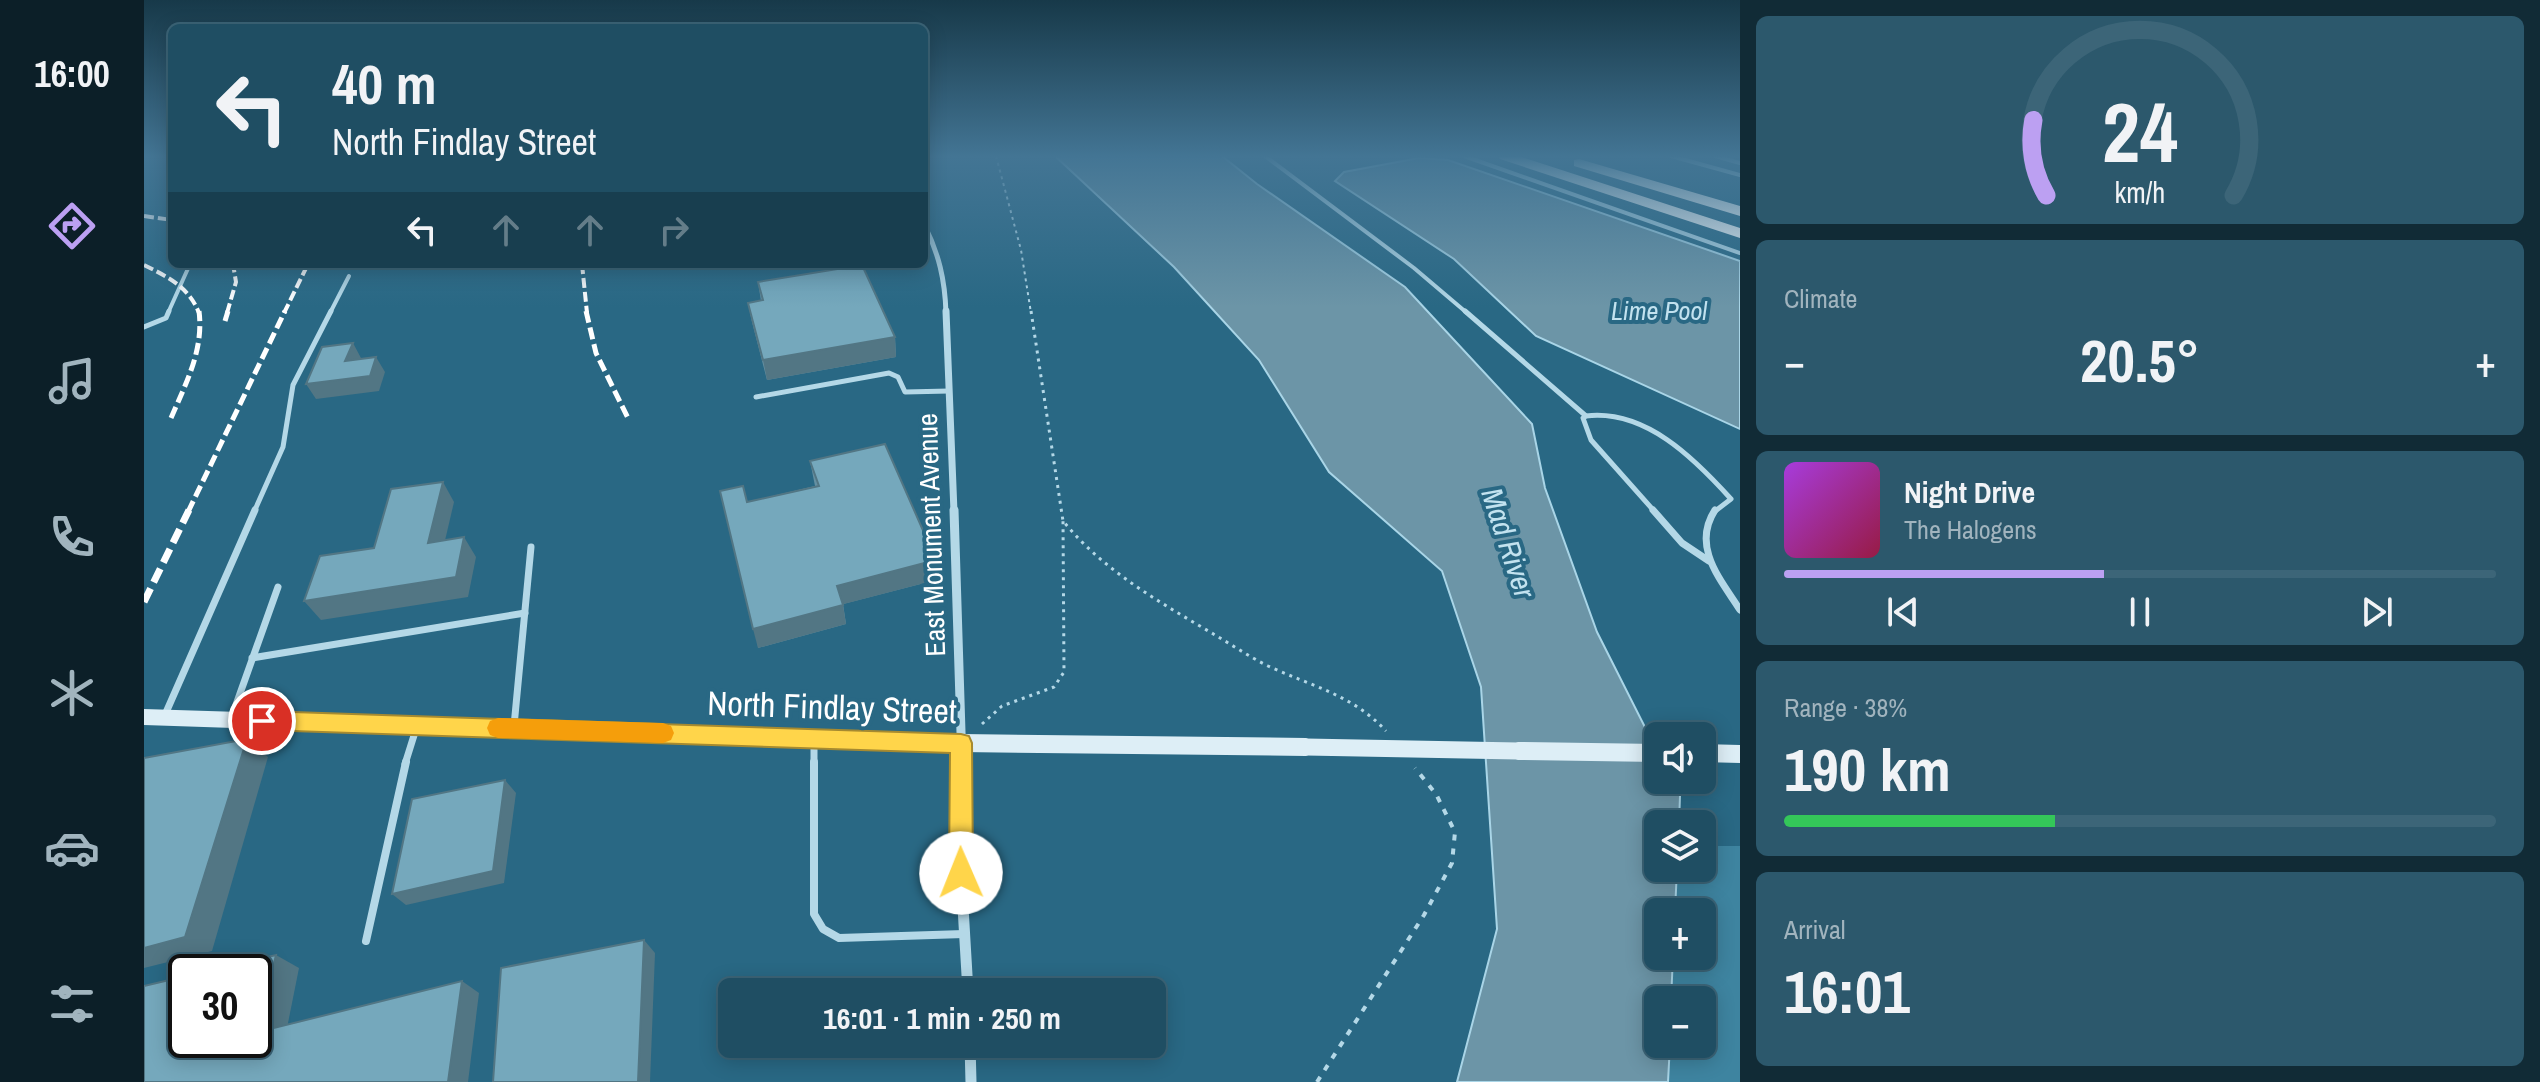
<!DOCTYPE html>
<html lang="en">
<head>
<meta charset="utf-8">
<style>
  body { margin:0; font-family:"Archivo Narrow",sans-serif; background:#2c586c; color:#f1f3f6; height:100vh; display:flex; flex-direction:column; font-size:30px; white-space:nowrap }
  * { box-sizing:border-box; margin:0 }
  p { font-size:26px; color:#a1b4be }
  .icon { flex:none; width:44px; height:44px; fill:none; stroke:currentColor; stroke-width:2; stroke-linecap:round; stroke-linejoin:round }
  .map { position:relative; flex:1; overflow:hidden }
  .panel { display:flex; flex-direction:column; gap:16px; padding:16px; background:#112b36; width:800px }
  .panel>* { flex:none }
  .guide { position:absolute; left:24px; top:24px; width:760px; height:244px; border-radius:12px; box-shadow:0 4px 20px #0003,0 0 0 2px #3c6578; background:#1f4e63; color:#f1f3f6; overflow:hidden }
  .buttons { position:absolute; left:1500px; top:722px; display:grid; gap:16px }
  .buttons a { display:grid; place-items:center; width:72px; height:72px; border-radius:12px; background:#1f4e63; box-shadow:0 4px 20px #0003,0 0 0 2px #3c6578; font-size:40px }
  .speed { position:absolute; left:24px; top:954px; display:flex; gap:16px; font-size:40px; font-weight:700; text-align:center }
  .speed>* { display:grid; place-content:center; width:104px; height:104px; border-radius:50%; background:#1f4e63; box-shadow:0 4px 20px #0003,0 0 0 2px #3c6578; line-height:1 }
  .speed .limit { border:4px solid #111; border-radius:12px; background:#fff; color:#111 }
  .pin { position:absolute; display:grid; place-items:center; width:68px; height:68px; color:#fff; margin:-34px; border:4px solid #fff; border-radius:50%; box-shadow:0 2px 8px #0007 }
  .me { position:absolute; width:88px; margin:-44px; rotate:359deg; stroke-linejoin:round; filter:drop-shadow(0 0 6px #0008) }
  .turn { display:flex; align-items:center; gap:28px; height:168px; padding:0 32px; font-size:36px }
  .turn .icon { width:104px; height:104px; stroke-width:2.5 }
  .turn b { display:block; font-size:56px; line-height:68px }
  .lanes { display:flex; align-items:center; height:76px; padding:0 32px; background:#0003; justify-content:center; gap:40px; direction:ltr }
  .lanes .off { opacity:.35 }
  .big { font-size:60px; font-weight:800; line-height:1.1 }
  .panel .widget { flex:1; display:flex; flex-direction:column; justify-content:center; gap:12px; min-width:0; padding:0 28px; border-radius:12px; background:#2c586c }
  .panel .dial { align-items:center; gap:0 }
  .dial svg { height:208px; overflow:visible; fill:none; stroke:#3c6578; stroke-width:7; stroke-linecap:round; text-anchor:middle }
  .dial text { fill:#f1f3f6; stroke:none }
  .song { display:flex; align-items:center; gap:24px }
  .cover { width:96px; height:96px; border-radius:12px; background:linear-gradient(135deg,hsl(280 70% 55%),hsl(340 70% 35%)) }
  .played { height:8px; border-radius:4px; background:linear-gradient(90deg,#bca0f2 45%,#3c6578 45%) }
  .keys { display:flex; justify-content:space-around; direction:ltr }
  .heat { display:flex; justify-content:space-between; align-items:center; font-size:44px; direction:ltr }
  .charge { height:12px; border-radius:6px; background:linear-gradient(90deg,#34c759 38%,#3c6578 0) }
  .trip { position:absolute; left:574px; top:978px; width:448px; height:80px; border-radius:12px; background:#1f4e63; box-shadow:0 4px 20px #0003,0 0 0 2px #3c6578; font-weight:800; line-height:80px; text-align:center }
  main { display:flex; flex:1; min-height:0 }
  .tabs { display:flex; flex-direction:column; width:144px; justify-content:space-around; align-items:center; background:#0c1f28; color:#a1b4be }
  .tabs .icon { width:56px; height:56px }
  .tabs .active { color:#bca0f2 }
  .tabs b { font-size:36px; color:#f1f3f6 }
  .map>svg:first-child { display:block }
</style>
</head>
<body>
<main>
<nav class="tabs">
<b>16:00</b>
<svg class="icon active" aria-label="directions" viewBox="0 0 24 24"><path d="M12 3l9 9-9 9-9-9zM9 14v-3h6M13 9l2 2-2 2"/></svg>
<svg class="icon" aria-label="music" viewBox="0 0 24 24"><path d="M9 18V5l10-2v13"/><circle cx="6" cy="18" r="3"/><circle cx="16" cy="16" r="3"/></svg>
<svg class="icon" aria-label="phone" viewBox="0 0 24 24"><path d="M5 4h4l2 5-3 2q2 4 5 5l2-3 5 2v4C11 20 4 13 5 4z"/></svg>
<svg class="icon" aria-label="climate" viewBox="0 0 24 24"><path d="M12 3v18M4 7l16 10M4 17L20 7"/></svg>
<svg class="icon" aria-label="car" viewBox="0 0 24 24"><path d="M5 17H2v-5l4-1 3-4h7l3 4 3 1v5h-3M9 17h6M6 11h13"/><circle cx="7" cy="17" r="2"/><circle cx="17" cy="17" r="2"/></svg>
<svg class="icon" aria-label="filters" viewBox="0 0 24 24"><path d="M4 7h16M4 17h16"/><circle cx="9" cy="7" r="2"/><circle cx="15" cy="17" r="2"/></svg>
</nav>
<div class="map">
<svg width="1596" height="1082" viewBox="0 0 1596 1082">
  <rect width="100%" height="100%" fill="#296884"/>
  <polygon fill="#3e84a0" points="1558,846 1596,846 1596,1082 1524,1082 1526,1044 1558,1044 1558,1000 1527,1000 1529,956 1558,956 1558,912 1531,912 1533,868 1558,868"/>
  <g fill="#6c95a7" stroke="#a9d5e7" stroke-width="2">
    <polygon points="911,156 1078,156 1113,184 1261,287 1388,424 1401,488 1453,632 1514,753 1514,780 1528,780 1536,796 1535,824 1514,824 1514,868 1533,868 1531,912 1514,912 1514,956 1529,956 1527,1000 1514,1000 1514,1044 1526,1044 1524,1082 1313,1082 1353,929 1337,687 1298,571 1185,472 1115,360 1030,267"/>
    <polygon points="1275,158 1304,160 1596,261 1596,429 1392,336 1310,259 1191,181 1200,172"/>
  </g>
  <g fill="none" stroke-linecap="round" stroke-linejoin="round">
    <polyline stroke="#b4d8e7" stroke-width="2" stroke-dasharray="3 4" stroke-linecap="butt" points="852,156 877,250 887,313"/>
    <g stroke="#b4d8e7" stroke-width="3" stroke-dasharray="3 5" stroke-linecap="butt">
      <path d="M887,311L919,521C959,570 1012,600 1066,632C1085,643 1104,656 1124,666C1167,686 1209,695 1242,731"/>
      <polyline points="838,724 858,706 910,687 920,672 919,521"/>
    </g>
    <polyline stroke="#b4d8e7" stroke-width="4" stroke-dasharray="6 8" stroke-linecap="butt" points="1173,1082 1280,915 1308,863 1311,832 1292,794 1271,768"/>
    <g stroke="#b4d8e7" stroke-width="4">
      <polyline points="1121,156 1270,268 1323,313"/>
      <polyline points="1320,156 1596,253"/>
      <polyline points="1527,156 1596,175"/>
      <polyline points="1571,156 1596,163"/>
      <polyline points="24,313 46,264"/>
      <polyline points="186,313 205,276"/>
    </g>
    <g stroke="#b4d8e7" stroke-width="5">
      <polyline points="1321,311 1442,416 1439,418 1447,440 1511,512"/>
      <polyline points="0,327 22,318 25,311"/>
      <polyline points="612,397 745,373 754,377 761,392 805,391"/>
      <path d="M1442,416C1501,409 1550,458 1587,499L1570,512"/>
      <polyline points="110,512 139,447 149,385 187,311"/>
    </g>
    <g stroke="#b4d8e7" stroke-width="7">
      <polyline points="1509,510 1538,543 1565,561"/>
      <path d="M1571,510C1547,547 1577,580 1596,610"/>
      <polyline points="108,658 381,613"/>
      <polyline points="88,716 134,587"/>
      <polyline points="20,717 111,510"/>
      <polyline points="370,726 387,547"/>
      <polyline points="670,742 670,764"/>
      <polyline points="261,764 272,729"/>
    </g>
    <g stroke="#b4d8e7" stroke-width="8">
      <polyline points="670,762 670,914 679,929 695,938 820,934"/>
      <polyline points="222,941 262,762"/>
    </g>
    <path stroke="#b4d8e7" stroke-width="5" d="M780,224C795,254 801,280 802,313"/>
    <polyline stroke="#b4d8e7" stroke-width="7" points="802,311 810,512"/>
    <polyline stroke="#b4d8e7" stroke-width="9" points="810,510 818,764"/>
    <g stroke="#b4d8e7" stroke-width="11">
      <polyline points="818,762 817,873 824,992"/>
      <polyline points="826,1044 827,1082"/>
    </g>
    <g fill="#ddeef6" fill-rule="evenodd">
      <polygon points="0,709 817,734 1162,738 1169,741 1172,747 1169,753 1162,756 817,752 0,725"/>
      <polygon points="1374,742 1514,744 1514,762 1374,760 1367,757 1364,751 1367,745"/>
      <polygon points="1558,744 1596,745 1596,763 1558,762"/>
    </g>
    <g fill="#fff" fill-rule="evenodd">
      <polygon points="1354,156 1375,156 1596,228 1596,238 1356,159"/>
      <polygon points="1435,159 1596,206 1596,216 1430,166 1430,160"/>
    </g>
    <g stroke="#fff" stroke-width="4" stroke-dasharray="10 4" stroke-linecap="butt">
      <polyline points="0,216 28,220"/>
      <polyline points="438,264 443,313"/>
      <path d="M0,265C24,277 45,287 55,313"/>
      <polyline points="83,313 92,282 89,264"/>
      <polyline points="140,313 164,264"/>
    </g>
    <g stroke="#fff" stroke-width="5" stroke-dasharray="12 5" stroke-linecap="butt">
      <polyline points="442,311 452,353 484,418"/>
      <polyline points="81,321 84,311"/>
      <path d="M27,418C42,383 60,350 55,311"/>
      <polyline points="44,512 141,311"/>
    </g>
    <polyline stroke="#fff" stroke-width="7" stroke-dasharray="15 7" stroke-linecap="butt" points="0,602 45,510"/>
    <polyline stroke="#ddeef6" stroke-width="17" points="1162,747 1374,751"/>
  </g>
  <g fill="#6590a2">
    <polygon points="614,282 751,337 752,357 623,380 608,322 604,303 617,301"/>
    <polygon points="666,461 792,580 699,604 702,624 614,648 603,502 671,486"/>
  </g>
  <g fill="#527684">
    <polygon points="751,337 752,357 623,380 619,360"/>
    <polygon points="209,343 217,358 211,376 201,361"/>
    <polygon points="232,357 241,372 235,391 172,399 162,384"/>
    <polygon points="299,482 310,502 296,562 284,543"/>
    <polygon points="320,537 332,557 324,597 177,620 160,601"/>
    <polygon points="792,560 792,580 696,605 693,586"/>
    <polygon points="699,605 702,624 614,648 609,629"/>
    <polygon points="103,739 124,757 68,951 0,968 0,948"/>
    <polygon points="361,780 372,793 360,883 262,905 248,894"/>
    <polygon points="500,940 511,953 506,1082 494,1082"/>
    <polygon points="132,955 155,968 140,1043 114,1032"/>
    <polygon points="318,981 335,993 324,1082 304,1082"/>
  </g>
  <g fill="#75a8bc" stroke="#527684" stroke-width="2">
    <polygon points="718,265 751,337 619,360 604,303 619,300 614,282"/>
    <polygon points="209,343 201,361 232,357 226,376 162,384 178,347"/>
    <polygon points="741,444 792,560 693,586 699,605 609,629 576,491 599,486 603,502 675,486 666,461"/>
    <polygon points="299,482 284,543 320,537 312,577 160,601 176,556 230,548 247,489"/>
    <polygon points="103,739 41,937 0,948 0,758"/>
    <polygon points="361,780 349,871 248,894 268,799"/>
    <polygon points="500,940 494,1082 349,1082 357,968"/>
    <polygon points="132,955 114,1032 318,981 304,1082 0,1082 0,986 42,976 42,1040 110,1040 110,972 59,972"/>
  </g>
  <linearGradient id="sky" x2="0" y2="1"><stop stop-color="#173949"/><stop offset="0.51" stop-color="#437594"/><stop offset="1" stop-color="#437594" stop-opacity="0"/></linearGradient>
  <rect width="1596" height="307" fill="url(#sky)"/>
  <polygon fill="#ffd54a" stroke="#a68a30" stroke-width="2" points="118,711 817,734 825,736 828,743 829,873 825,882 817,885 808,882 805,873 806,753 118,730 110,727 107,721 110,714"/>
  <polygon fill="#f59e0b" points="354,718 519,723 527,726 530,733 527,740 519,743 354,738 346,735 343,728 346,721"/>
  <g text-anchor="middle" stroke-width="8" stroke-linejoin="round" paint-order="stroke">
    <g font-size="26" font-style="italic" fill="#c2e2ef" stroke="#296884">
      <text x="1515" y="320">Lime Pool</text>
    </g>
    <g font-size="28" fill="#fff" stroke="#296884">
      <text transform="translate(787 535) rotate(-92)" y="10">East Monument Avenue</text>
    </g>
    <g font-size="30" font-style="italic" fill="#c2e2ef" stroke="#296884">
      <text transform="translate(1364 543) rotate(72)" y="10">Mad River</text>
    </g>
    <g font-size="34" fill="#fff" stroke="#296884">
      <text transform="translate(688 707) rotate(2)" y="12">North Findlay Street</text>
    </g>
  </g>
</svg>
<div class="buttons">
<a><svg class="icon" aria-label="sound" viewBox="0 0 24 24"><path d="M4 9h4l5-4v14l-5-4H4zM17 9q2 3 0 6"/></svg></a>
<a><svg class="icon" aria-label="layers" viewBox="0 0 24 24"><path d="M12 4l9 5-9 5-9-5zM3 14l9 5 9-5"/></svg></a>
<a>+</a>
<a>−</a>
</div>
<div class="speed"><div class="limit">30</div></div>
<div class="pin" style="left:118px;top:721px;background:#d93025"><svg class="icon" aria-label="arrive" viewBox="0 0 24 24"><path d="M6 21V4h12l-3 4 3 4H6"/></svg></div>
<svg class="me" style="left:817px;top:873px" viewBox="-20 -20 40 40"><circle r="19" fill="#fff"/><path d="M0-13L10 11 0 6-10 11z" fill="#ffd54a"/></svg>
<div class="trip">16:01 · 1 min · 250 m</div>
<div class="guide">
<div class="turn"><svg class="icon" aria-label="left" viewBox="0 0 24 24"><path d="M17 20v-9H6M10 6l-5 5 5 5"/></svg><div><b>40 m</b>North Findlay Street</div></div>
<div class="lanes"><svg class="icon" aria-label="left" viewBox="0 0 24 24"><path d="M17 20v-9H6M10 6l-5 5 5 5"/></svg><svg class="icon off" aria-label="ahead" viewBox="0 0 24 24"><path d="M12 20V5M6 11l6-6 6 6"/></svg><svg class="icon off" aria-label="ahead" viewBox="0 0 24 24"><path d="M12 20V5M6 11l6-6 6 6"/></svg><svg class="icon off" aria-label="right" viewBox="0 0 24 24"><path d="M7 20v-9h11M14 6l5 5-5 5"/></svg></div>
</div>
</div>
<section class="panel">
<div class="widget dial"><svg viewBox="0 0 100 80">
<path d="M14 69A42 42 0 1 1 86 69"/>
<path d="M14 69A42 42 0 0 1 9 40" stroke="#bca0f2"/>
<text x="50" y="56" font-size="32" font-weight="700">24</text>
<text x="50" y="72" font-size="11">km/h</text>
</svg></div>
<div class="widget"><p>Climate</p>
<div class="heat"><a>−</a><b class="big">20.5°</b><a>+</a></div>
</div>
<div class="widget">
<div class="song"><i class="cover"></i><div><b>Night Drive</b><p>The Halogens</p></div></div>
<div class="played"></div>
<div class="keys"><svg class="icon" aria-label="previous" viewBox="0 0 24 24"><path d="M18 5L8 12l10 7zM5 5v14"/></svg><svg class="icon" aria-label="pause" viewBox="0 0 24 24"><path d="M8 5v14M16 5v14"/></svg><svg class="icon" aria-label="next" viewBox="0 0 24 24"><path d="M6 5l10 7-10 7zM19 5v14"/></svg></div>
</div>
<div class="widget"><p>Range · 38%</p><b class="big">190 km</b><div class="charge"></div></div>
<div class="widget"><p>Arrival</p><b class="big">16:01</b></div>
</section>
</main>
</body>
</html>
